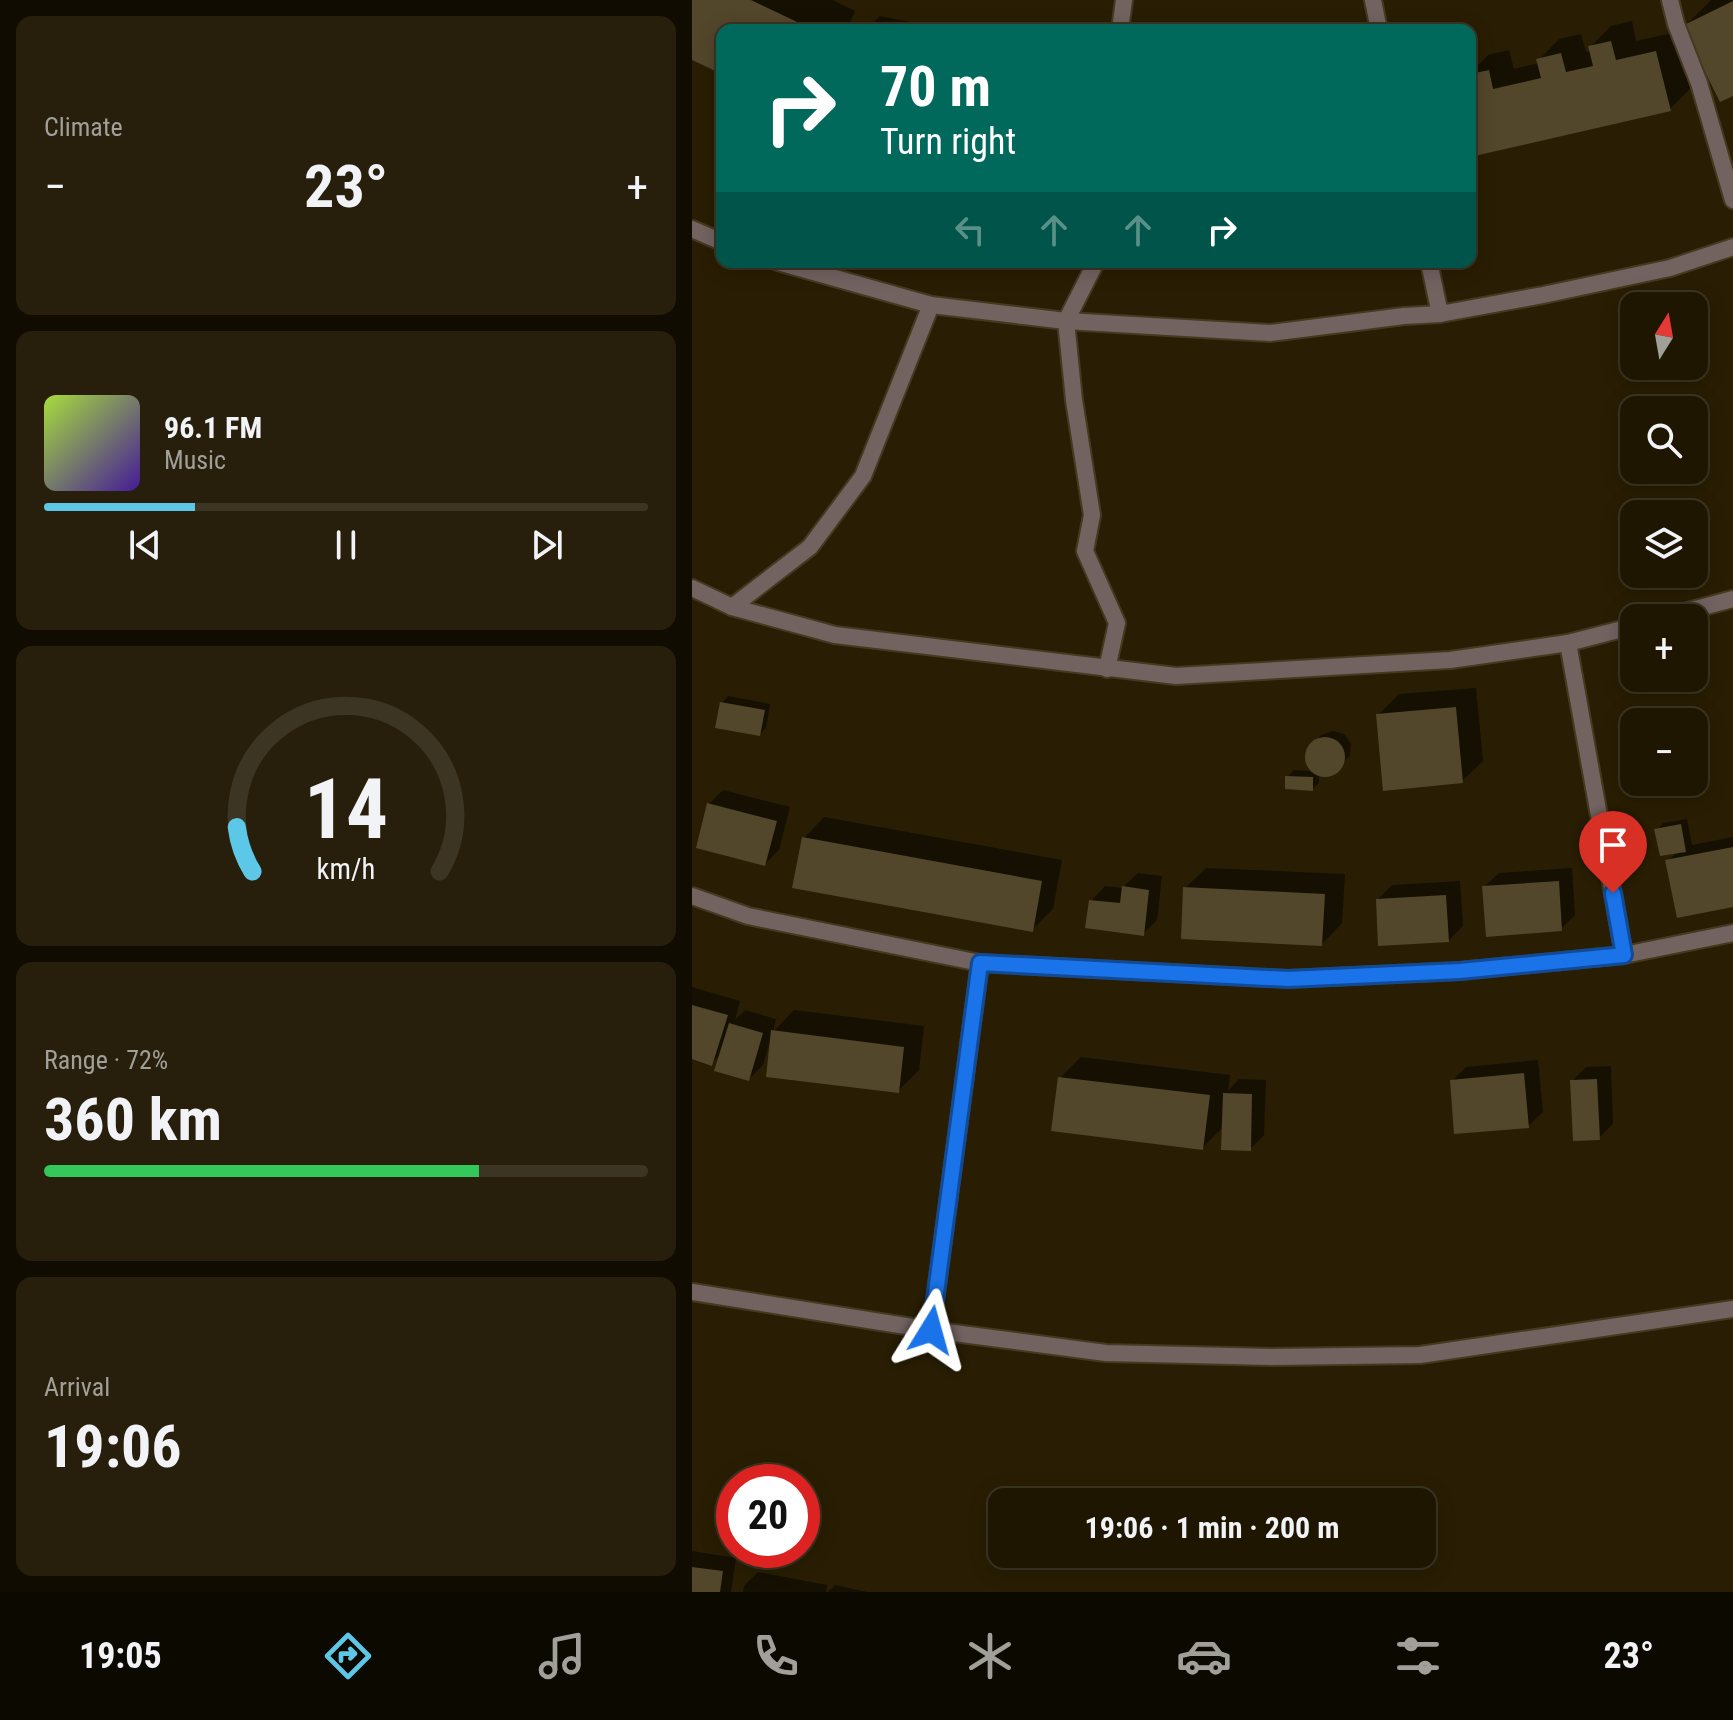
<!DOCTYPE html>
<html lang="en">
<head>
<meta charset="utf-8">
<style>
  body { margin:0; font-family:"Roboto Condensed",sans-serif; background:#271f0c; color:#f1f3f6; height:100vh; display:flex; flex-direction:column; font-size:30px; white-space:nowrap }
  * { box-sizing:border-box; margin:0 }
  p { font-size:26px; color:#a19f99 }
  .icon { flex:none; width:44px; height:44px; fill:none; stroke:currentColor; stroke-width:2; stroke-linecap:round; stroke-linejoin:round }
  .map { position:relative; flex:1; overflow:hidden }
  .panel { display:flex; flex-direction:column; gap:16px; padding:16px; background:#110c01; width:692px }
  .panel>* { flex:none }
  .banner { position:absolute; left:24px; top:24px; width:760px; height:244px; border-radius:16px; box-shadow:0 4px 20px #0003,0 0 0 2px #3c3524; background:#00695c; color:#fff; overflow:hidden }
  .needle { width:52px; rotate:11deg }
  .controls { position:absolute; left:928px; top:292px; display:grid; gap:16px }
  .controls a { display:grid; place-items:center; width:88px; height:88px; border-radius:16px; background:#1f1602; box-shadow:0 4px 20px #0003,0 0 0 2px #3c3524; font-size:40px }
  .speed { position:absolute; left:24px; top:1464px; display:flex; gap:16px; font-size:40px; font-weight:700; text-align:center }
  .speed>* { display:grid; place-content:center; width:104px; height:104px; border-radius:50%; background:#1f1602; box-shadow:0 4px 20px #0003,0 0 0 2px #3c3524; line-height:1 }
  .speed .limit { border:12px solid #d22; background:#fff; color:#111 }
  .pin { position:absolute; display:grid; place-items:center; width:68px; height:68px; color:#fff; margin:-82px -34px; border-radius:50% 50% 50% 0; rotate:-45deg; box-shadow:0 0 8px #0007 }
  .pin .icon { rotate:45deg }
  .me { position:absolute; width:88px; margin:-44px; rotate:8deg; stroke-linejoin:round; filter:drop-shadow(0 0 6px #0008) }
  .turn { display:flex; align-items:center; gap:28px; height:168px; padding:0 32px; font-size:36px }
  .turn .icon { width:104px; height:104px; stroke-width:2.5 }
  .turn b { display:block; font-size:56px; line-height:68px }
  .lanes { display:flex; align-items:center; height:76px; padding:0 32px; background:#0003; justify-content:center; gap:40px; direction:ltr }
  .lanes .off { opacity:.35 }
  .big { font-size:60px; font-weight:700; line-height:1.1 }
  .panel .card { flex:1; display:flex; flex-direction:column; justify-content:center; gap:12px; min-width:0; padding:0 28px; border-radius:16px; background:#271f0c }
  .panel .dial { align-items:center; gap:0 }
  .dial svg { height:208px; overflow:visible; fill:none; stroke:#3c3524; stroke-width:7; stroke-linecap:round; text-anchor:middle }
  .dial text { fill:#f1f3f6; stroke:none }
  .song { display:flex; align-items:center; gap:24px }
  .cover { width:96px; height:96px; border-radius:12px; background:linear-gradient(135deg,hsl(80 70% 55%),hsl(260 70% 35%)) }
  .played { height:8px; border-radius:4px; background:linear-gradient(90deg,#5dc7e8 25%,#3c3524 25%) }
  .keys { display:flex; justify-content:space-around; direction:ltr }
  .heat { display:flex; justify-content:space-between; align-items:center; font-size:44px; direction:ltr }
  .charge { height:12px; border-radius:6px; background:linear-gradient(90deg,#34c759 72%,#3c3524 0) }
  .trip { position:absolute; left:296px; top:1488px; width:448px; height:80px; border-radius:16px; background:#1f1602; box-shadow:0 4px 20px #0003,0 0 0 2px #3c3524; font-weight:700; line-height:80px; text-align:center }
  .tabs { display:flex; height:128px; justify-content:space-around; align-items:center; background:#0c0901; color:#a19f99 }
  .tabs .icon { width:56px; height:56px }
  .tabs .on { color:#5dc7e8 }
  .tabs b { font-size:36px; color:#f1f3f6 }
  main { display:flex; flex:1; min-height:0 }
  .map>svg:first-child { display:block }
</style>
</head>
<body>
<main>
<section class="panel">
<div class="card"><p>Climate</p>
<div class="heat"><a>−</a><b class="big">23°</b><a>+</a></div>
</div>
<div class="card">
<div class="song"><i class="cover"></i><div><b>96.1 FM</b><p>Music</p></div></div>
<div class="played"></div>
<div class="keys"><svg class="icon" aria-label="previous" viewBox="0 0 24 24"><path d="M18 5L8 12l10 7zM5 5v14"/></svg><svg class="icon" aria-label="pause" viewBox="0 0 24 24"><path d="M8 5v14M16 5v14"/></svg><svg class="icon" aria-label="next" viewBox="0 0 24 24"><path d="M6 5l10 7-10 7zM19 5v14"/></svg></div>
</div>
<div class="card dial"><svg viewBox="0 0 100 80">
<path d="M14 69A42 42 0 1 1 86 69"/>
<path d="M14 69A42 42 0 0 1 8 52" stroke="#5dc7e8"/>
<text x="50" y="56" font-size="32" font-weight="700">14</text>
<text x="50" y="72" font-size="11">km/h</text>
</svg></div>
<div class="card"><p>Range · 72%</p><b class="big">360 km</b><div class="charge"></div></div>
<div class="card"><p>Arrival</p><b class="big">19:06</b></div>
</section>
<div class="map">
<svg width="1041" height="1592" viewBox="0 0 1041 1592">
  <rect width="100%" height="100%" fill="#291e03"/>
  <g fill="#0007">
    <polygon points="0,0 141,0 163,11 155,30 30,30 30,72 0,58"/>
    <polygon points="1019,0 1041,0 1041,94 993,26"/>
    <polygon points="188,16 259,30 174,30"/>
    <polygon points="940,21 944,41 985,32 998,89 978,109 778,155 778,73 796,55 817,50 822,69 847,63 847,60 867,39 889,34 894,52 899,51 898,47 919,26"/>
    <polygon points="510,262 533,262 527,268"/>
    <polygon points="784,688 791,761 770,781 686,715 707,694"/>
    <polygon points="36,696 78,704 74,728 68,734 30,703"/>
    <polygon points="641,731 652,734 659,744 658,756 637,775 627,773 627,783 620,789 595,777 602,770 621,771 615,758 615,753 629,735"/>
    <polygon points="31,790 98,807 87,850 73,864 17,804"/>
    <polygon points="132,817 370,860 361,909 340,930 112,838"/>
    <polygon points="995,819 1000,845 1041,837 1041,905 976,861 986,851 965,830 971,823"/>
    <polygon points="514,868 653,874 650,923 630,944 493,888"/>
    <polygon points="880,868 883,915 869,929 792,887 807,873"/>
    <polygon points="446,873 470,876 465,920 451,934 399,901 413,886 430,888"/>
    <polygon points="768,881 771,926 757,940 686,899 700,885"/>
    <polygon points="0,987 48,1001 43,1020 53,1010 84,1019 81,1032 102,1010 232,1026 227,1070 206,1091 78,1041 71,1065 57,1079 30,1053 20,1063 0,1057"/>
    <polygon points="389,1057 538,1075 536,1091 547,1079 574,1080 572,1135 558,1149 531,1127 510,1148 368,1078"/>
    <polygon points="846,1060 851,1112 836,1126 760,1081 774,1067"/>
    <polygon points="919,1066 921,1124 907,1138 880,1081 894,1067"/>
    <polygon points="0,1551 44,1558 39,1592 0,1592"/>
    <polygon points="66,1572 135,1585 134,1592 51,1592 52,1586"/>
    <polygon points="143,1585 175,1592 136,1592"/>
  </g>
  <g fill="#52462b">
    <polygon points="0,0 59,0 122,30 30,30 30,74 0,60"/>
    <polygon points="1041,1 1041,96 1028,102 990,26"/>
    <polygon points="919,41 924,60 964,51 979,111 778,157 778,74 797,70 801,89 849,78 844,59 869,53 874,72 901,66 896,46"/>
    <polygon points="28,702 73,710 68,736 23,728"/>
    <polygon points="764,707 771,783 691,791 684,714"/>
    <circle cx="633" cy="757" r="20"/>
    <polygon points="593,776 621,777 621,791 593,789"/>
    <polygon points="15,803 85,821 73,866 4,848"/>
    <polygon points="989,824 994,852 968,856 962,829"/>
    <polygon points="110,837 350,881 341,932 100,888"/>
    <polygon points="1041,847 1041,907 985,918 973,860"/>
    <polygon points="867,881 870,931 794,937 790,886"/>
    <polygon points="430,886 457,890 452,936 393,928 397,900 428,903"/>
    <polygon points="491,887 633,894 630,946 489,939"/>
    <polygon points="754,895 757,942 686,946 684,899"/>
    <polygon points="0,1005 36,1015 20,1066 0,1059"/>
    <polygon points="37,1023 71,1033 57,1081 22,1071"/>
    <polygon points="79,1030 212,1047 207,1093 74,1077"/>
    <polygon points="832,1073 837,1128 762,1134 758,1080"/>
    <polygon points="366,1077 518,1095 511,1150 359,1131"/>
    <polygon points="905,1079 908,1140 881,1141 878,1080"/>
    <polygon points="531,1093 560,1094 559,1151 529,1150"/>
    <polygon points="0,1567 31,1571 28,1592 0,1592"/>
  </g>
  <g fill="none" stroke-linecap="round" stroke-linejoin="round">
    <defs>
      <g id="lane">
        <polyline points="681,0 687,30"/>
        <polyline points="978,0 984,24 1007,83 1041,200"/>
        <polyline points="428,30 432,0"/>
        <polyline points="0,229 30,242"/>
        <polyline points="86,262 239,305 374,321 578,333 712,316 748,314 851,295 978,268 1041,247"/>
        <polyline points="404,262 374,321 382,400 400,515 393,551 425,623 415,669"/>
        <polyline points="737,262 748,314"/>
        <polyline points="0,588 40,607 143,635 484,676 758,660 876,643 942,626"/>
        <polyline points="40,607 118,547 171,476 239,305"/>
        <polyline points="970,618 1041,599"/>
        <polyline points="876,643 932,955"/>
        <polyline points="0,896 56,916 288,963 596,979 768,971 932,955 1041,933"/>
        <polyline points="0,1292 239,1330 414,1353 580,1357 728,1355 1041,1309"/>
        <polyline points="239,1330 288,963"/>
      </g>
    </defs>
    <use href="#lane" stroke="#443a20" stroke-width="20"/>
    <use href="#lane" stroke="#726361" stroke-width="16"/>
  </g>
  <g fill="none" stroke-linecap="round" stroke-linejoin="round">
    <defs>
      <polyline id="route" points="239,1330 288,963 596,979 768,971 932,955 921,893"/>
    </defs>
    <use href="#route" stroke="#114b97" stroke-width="20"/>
    <use href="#route" stroke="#1a73e8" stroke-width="14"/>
  </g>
</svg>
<div class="controls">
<a><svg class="needle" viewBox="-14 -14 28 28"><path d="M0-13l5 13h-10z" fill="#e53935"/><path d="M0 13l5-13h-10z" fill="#a19f99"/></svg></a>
<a><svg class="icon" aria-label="search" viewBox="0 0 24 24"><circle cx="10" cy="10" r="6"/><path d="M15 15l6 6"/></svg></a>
<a><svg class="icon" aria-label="layers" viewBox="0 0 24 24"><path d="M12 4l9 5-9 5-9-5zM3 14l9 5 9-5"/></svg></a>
<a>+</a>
<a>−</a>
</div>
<div class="speed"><div class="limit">20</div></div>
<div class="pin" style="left:921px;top:893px;background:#d93025"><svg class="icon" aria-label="arrive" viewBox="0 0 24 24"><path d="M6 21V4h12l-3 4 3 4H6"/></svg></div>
<svg class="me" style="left:239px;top:1330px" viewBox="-20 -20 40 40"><path d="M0-17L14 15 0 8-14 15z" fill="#1a73e8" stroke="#fff" stroke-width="4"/></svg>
<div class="trip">19:06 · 1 min · 200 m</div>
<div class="banner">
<div class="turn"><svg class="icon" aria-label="right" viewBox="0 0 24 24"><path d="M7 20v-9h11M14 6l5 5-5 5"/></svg><div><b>70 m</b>Turn right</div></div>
<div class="lanes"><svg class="icon off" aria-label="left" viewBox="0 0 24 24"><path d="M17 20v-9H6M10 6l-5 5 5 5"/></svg><svg class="icon off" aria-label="ahead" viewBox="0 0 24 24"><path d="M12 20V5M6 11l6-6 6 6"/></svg><svg class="icon off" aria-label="ahead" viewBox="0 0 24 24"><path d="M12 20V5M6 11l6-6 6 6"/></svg><svg class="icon" aria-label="right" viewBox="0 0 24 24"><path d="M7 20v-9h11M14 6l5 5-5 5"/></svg></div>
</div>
</div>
</main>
<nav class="tabs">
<b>19:05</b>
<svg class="icon on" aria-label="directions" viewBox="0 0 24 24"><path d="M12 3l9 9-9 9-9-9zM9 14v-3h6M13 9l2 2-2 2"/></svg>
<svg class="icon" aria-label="music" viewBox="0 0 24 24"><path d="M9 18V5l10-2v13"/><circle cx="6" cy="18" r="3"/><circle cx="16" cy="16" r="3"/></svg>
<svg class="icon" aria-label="phone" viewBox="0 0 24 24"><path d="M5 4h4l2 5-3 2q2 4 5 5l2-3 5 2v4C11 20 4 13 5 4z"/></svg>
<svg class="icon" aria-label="climate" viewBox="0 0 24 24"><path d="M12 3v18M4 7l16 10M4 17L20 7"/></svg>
<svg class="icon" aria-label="car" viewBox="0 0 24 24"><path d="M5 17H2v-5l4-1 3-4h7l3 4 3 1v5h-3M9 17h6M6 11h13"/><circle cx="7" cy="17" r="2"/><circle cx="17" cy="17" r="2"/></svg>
<svg class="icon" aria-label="filters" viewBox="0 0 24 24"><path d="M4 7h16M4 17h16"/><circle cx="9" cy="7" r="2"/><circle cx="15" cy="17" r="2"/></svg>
<b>23°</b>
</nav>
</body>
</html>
